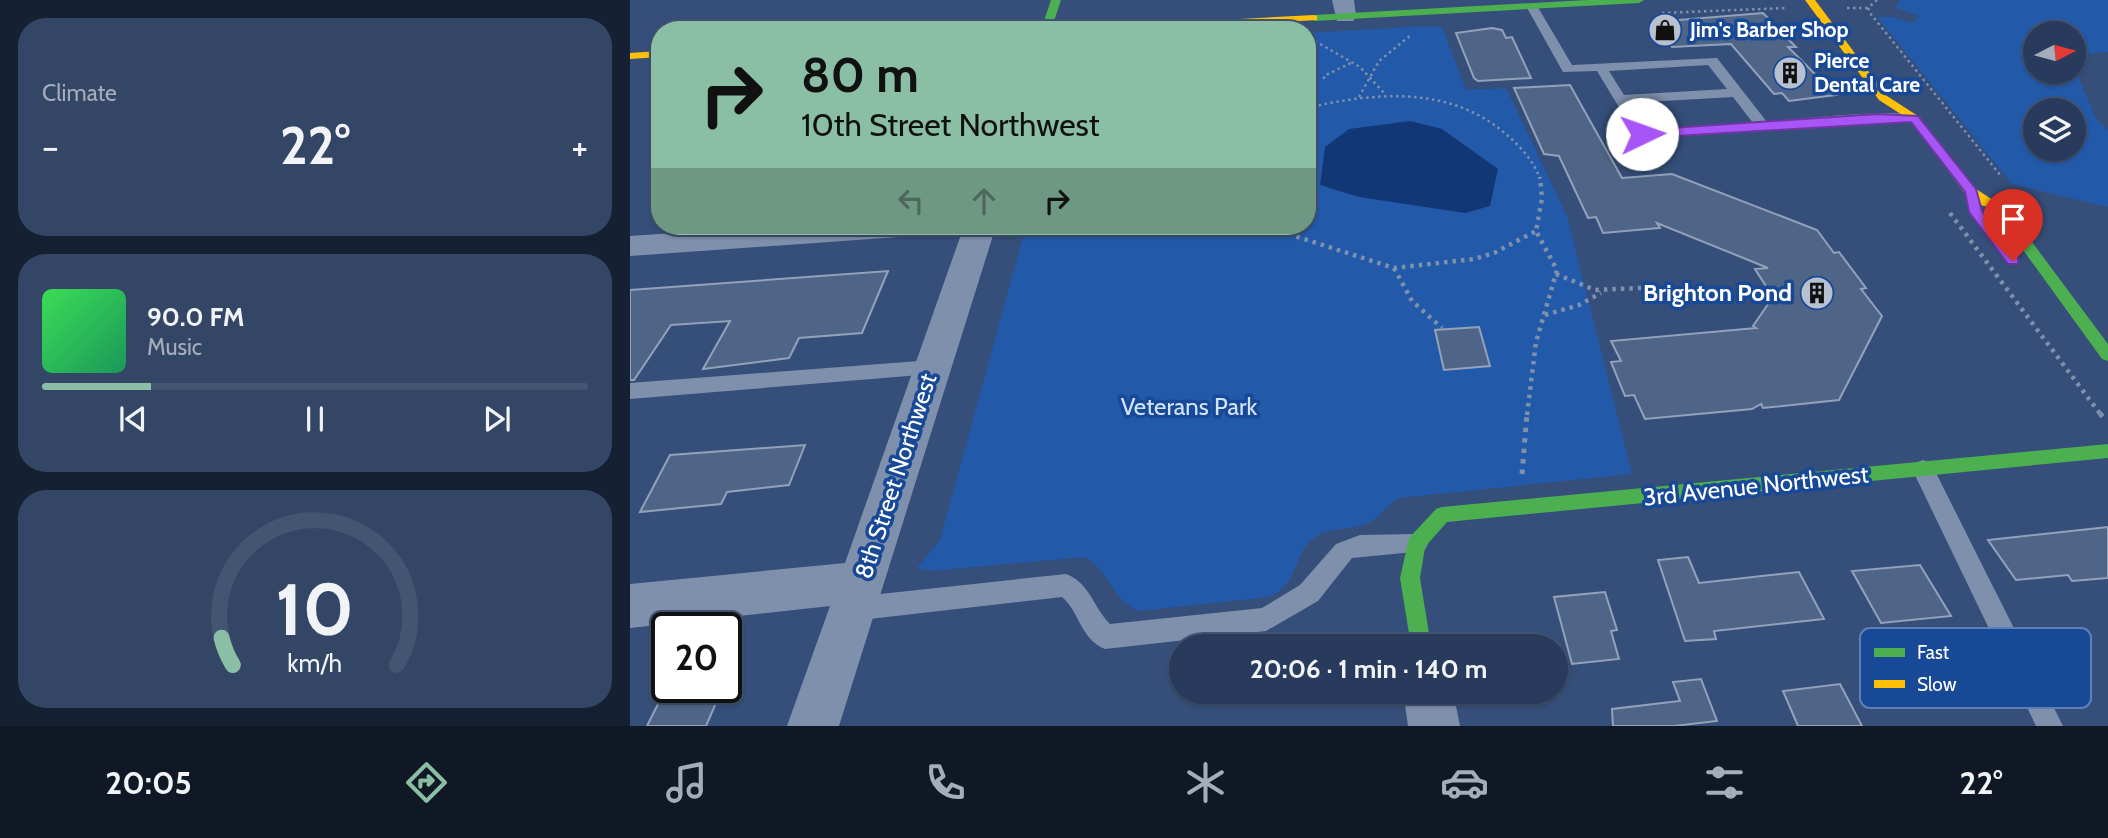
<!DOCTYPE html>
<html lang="en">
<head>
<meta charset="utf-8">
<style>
  body { margin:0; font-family:Cabin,sans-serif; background:#344665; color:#f1f3f6; height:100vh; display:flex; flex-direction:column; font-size:26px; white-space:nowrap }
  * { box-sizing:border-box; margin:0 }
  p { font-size:23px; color:#a5adbb }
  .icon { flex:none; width:38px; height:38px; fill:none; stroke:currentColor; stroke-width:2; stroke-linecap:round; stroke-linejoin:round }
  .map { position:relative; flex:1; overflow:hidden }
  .side { display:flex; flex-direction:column; gap:18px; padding:18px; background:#162033; width:630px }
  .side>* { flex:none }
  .banner { position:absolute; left:21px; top:21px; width:665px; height:214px; border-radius:28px; box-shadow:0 2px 5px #0004,0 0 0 2px #445572; background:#8abfa5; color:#111; overflow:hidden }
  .needle { width:46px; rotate:84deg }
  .controls { position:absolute; left:1393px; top:21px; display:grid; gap:14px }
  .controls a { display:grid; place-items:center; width:63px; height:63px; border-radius:50%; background:#283b5c; box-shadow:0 2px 5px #0004,0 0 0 2px #445572; font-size:35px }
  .speed { position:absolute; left:21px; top:612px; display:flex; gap:14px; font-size:35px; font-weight:700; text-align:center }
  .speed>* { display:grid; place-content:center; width:91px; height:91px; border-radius:50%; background:#283b5c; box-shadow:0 2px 5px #0004,0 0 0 2px #445572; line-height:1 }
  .speed .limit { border:4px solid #111; border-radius:10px; background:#fff; color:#111 }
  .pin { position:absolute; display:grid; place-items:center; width:60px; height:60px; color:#fff; margin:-72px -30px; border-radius:50% 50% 50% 0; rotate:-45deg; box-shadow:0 0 7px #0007 }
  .pin .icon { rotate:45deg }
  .me { position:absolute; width:77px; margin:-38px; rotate:87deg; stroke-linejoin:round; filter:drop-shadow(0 0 5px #0008) }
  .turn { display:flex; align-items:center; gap:24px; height:147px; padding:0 35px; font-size:32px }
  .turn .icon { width:91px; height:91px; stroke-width:2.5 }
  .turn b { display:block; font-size:49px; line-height:60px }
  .lanes { display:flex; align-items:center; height:66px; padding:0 35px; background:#0003; justify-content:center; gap:35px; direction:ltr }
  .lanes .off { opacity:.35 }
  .big { font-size:52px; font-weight:700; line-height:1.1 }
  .side .widget { flex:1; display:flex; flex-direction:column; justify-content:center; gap:10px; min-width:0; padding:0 24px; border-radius:28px; background:#344665 }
  .side .dial { align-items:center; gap:0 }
  .dial svg { height:182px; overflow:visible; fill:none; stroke:#445572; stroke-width:7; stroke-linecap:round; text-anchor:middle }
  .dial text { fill:#f1f3f6; stroke:none }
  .song { display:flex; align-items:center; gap:21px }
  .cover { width:84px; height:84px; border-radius:10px; background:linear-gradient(135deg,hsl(130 70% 55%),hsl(150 70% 35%)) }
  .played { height:7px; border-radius:4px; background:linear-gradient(90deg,#8abfa5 20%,#445572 20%) }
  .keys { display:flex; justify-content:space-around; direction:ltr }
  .heat { display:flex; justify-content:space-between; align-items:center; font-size:38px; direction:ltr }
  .trip { position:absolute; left:539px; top:634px; width:399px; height:70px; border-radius:35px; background:#283b5c; box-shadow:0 2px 5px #0004,0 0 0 2px #445572; font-weight:700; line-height:70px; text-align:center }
  .tab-bar { display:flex; height:112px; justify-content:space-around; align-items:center; background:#101825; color:#a5adbb }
  .tab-bar .icon { width:49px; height:49px }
  .tab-bar .on { color:#8abfa5 }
  .tab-bar b { font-size:32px; color:#f1f3f6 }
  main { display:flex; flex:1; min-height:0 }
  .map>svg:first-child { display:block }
</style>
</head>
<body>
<main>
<section class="side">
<div class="widget"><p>Climate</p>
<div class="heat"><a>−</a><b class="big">22°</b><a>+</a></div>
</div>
<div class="widget">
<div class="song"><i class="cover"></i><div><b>90.0 FM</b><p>Music</p></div></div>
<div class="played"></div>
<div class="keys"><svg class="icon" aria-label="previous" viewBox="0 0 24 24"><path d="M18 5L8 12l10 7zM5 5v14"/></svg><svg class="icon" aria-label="pause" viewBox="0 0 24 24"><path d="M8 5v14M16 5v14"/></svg><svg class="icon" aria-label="next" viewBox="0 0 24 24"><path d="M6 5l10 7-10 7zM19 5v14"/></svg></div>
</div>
<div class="widget dial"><svg viewBox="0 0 100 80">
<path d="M14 69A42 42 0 1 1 86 69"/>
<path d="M14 69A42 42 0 0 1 9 57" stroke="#8abfa5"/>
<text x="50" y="56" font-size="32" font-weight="700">10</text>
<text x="50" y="72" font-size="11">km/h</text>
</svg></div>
</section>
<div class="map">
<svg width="1478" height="726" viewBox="0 0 1478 726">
  <rect width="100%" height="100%" fill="#354f7a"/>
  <g fill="#2359a9" fill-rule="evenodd">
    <path d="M1270,0H1478V52L1446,55L1457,63L1444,66L1465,117L1478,130V207L1382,184L1247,17H1264L1282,23L1289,16L1266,8ZM1405,33H1444V72H1405ZM1444,110V149H1405V110Z"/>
    <path d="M796,26L812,27L836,90L876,88L937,216L1002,474L769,498C757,504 752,515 740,522C722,532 702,525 684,538C662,554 671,582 639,597L508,611C482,600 479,569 454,557L301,571L287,568L310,540L396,226H677V33Z"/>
  </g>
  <polygon fill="#123775" points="780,121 812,129 868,169 860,206 835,213 729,197 690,185 695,147 719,129"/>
  <g fill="#4f6587" stroke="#93a2ba" stroke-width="2">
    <polygon points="1133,13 1166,47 1158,47 1206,95 1159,101 1152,93 1144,94 1101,44 1042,47 1024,22"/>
    <polygon points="862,28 872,30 876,38 882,37 901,78 848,81 844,78 826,33"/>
    <polygon points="940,85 992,178 1042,174 1187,230 1204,253 1209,252 1236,288 1231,289 1252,316 1209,400 1133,408 1131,404 1122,409 1015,419 1004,395 995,396 981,362 991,361 981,341 1126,328 1123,326 1143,297 1125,269 1138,268 1027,223 1030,228 973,233 966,217 958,218 929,156 914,154 884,88"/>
    <polygon points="258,271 232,333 169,338 159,358 73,369 100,321 41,325 4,380 0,380 0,290"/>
    <polygon points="849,327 860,366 814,370 805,330"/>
    <polygon points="175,445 159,485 97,492 91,504 10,512 40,455"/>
    <polygon points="1478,527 1478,578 1442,581 1438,575 1386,580 1358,540"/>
    <polygon points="1058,557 1069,583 1169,572 1194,619 1084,631 1086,639 1055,641 1028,560"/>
    <polygon points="1290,565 1321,616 1251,623 1222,571"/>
    <polygon points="975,592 987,630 981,631 989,659 942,664 924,597"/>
    <polygon points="1071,679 1087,721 1044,726 983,726 982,709 1050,701 1043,682"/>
    <polygon points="1210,684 1232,726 1168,726 1153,691"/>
    <polygon points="89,696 76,726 17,726 29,702"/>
  </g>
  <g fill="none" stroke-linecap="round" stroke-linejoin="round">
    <g stroke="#7f90ad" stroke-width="2.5" stroke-dasharray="2.5 3.5" stroke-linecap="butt">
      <polyline points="1247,0 1238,8 1240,13 1371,176"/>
      <polyline points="1217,8 1238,8"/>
      <polyline points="1032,13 1156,8"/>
      <polyline points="685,41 730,67 755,94"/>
      <polyline points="694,79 694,76 721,63"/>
      <polyline points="729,97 749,61 781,35"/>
      <path d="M677,108C745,92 822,85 878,136C891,147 905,163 910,179"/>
    </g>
    <g stroke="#7f90ad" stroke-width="4.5" stroke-dasharray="3.5 5" stroke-linecap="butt">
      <polyline points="1320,213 1471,415"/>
      <polyline points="634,226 764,268 844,259 864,253 906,231"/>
      <polyline points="764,268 782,301 812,328"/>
      <polyline points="926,274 965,290 1031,287"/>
      <polyline points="915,315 949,305 971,293"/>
      <polyline points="897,415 906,342 927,270 906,231 912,198 910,177"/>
    </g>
    <g stroke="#7f90ad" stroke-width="5" stroke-dasharray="4.5 6" stroke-linecap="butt">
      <polyline points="1470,413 1474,419"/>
      <polyline points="892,474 897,413"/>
    </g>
    <g fill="#7f90ad" fill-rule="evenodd">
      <path d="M898,4H906L942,65L1087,58L1137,122C1161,120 1278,106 1291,118L1284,122L1007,137L967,71L933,72L896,6ZM1078,65L1097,89L994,95L979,71ZM1103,97L1123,123L1016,129L999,103Z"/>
      <polygon points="302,360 312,367 302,374 0,399 0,383"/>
      <polygon points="1293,460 1301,463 1433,726 1406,726 1282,469 1285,463"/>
      <path d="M786,534L794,537L798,544L794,551L722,558L688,601L636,631L475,649C450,639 450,612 432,597L222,621L213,617L210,609L213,601L222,597L436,574C460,583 463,607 480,624L632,608L670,585L706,544L730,535Z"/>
    </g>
    <g fill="#7f90ad" fill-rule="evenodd">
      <polygon points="702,0 724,0 726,16 723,21 707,21"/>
      <polygon points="143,226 299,226 294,233 283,236 0,256 0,236"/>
      <polygon points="334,226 366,226 209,726 157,726 200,606 0,628 0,584 215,563"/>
      <polygon points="773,691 823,691 830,726 778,726"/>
    </g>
    <g fill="#4caf50" fill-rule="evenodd">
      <polygon points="421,0 431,0 421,30 411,30"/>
      <polygon points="957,0 1014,0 1009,3 684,21 679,18 684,15"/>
      <path d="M1358,199L1375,208L1390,226L1478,344V361L1472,359L1380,232C1371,221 1361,213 1352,203Z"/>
      <polygon points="1478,444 1478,458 817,522 795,547 790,578 801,646 781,646 770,578 779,538 806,509 812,507"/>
    </g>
    <g fill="#ffc107" fill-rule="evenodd">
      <polygon points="1175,0 1185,0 1257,96 1288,116 1346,189 1363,200 1363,206 1353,206 1336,195 1280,120 1249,100"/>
      <polygon points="684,15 687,16 687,20 520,30 455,30 460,27"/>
      <polygon points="30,51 30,57 0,59 0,53"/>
    </g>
  </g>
  <polygon fill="#a855f7" stroke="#6d37a1" stroke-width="2" points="1247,114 1288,116 1346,189 1352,211 1388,257 1388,264 1378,264 1339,212 1335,192 1281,122 1012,138 1006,134 1012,130"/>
  <defs>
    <symbol id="shop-disc" viewBox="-11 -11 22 22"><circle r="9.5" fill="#b8c1d0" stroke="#184997"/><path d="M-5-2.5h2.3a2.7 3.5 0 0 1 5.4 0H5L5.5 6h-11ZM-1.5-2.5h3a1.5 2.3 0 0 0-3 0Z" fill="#111"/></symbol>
    <symbol id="building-disc" viewBox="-11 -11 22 22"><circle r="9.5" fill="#b8c1d0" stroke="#184997"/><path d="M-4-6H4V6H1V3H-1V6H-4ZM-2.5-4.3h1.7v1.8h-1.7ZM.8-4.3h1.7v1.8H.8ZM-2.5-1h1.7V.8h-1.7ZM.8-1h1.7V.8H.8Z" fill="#111"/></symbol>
  </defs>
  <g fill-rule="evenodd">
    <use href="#shop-disc" x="1016" y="11" width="38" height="38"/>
    <use href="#building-disc" x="1141" y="54" width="38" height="38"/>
    <use href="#building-disc" x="1168" y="274" width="38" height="38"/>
  </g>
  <g text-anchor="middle" stroke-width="7" stroke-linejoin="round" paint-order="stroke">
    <g font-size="21" font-weight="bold" fill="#fff" stroke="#184997" text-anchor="start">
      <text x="1060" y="37">Jim's Barber Shop</text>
      <text x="1184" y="68">Pierce<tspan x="1184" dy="24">Dental Care</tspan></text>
    </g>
    <g font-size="24" font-weight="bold" fill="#fff" stroke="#184997" text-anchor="end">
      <text x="1162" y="301">Brighton Pond</text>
    </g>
    <g font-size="24" fill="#d2e3fc" stroke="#184997">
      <text x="559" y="415">Veterans Park</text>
    </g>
    <g font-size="24" fill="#fff" stroke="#184997">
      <text transform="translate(266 476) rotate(-72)" y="8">8th Street Northwest</text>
      <text transform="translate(1126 486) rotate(-6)" y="8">3rd Avenue Northwest</text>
    </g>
  </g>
  <rect x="1230" y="628" width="231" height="80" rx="10" fill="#184997" stroke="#5d80b6" stroke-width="2"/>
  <rect x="1244" y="648" width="31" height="9" fill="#4caf50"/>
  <rect x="1244" y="680" width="31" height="8" fill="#ffc107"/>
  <g font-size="19" fill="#fff">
    <text x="1287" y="659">Fast</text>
    <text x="1287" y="691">Slow</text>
  </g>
</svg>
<div class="controls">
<a><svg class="needle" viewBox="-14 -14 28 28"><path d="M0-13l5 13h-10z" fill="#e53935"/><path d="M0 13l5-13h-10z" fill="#a5adbb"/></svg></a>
<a><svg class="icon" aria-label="layers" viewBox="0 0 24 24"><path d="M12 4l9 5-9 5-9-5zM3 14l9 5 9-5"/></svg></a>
</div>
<div class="speed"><div class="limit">20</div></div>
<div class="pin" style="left:1383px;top:261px;background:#d93025"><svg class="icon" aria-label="arrive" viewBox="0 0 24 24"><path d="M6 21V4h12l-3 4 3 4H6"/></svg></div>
<svg class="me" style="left:1012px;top:134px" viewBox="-20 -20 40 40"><circle r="19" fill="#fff"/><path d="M0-13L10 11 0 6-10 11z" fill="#a855f7"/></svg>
<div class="trip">20:06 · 1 min · 140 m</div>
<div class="banner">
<div class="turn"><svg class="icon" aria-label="right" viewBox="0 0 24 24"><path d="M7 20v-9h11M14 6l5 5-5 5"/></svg><div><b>80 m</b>10th Street Northwest</div></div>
<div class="lanes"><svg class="icon off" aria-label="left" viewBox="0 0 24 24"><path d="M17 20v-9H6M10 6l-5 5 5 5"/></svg><svg class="icon off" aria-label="ahead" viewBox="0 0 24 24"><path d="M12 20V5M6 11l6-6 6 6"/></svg><svg class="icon" aria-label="right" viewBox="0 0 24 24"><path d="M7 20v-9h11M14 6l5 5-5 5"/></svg></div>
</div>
</div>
</main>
<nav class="tab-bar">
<b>20:05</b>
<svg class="icon on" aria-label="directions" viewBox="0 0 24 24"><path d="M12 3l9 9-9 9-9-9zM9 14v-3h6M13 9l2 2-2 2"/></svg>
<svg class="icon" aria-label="music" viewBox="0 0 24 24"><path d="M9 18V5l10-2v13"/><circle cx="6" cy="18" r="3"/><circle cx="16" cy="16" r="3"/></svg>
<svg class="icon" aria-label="phone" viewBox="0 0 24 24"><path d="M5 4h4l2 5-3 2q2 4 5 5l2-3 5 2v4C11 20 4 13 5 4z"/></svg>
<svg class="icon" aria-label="climate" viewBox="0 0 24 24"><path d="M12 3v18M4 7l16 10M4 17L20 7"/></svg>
<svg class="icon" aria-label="car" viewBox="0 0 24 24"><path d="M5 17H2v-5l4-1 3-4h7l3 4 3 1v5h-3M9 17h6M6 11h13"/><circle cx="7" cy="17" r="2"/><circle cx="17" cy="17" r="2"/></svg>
<svg class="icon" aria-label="filters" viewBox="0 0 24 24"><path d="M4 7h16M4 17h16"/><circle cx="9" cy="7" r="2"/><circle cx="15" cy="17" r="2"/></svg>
<b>22°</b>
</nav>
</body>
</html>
